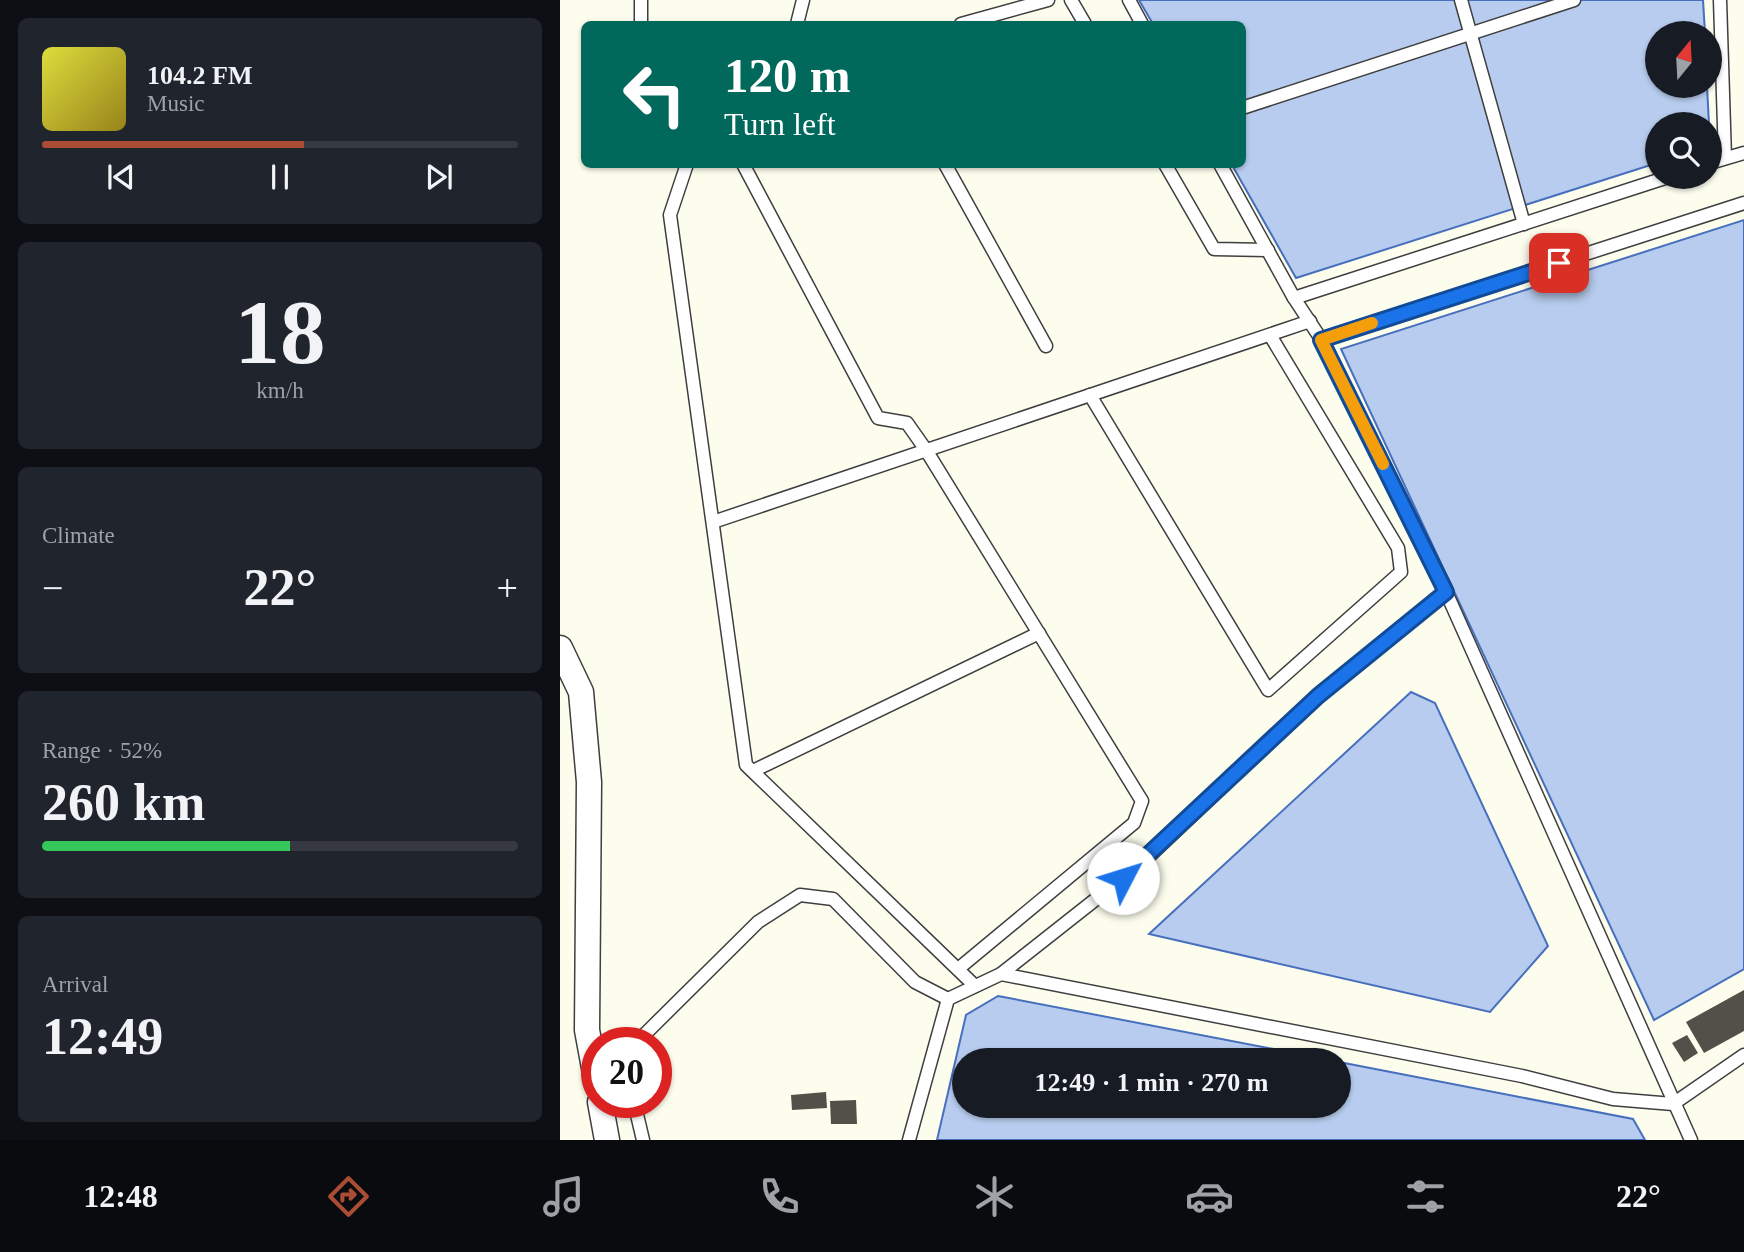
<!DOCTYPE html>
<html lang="en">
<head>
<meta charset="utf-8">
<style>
  body { margin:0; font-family:Georgia,serif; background:#20242c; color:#f1f3f6; height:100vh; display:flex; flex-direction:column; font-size:26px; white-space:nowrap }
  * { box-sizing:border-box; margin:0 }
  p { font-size:23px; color:#9ea1a6 }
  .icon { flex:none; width:38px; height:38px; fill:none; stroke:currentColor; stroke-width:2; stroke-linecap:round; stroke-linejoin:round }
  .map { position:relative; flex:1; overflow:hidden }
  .panel { display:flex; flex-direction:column; gap:18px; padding:18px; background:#0d0f14; width:560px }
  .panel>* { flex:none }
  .banner { position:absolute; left:21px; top:21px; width:665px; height:147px; border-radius:10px; box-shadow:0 2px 5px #0004; background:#00695c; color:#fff; overflow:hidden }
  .needle { width:46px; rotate:18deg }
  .controls { position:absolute; left:1085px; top:21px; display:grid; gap:14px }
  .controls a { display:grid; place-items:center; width:77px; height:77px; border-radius:50%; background:#171b24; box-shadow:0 2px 5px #0004; font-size:35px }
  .speed { position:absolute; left:21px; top:1027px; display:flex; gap:14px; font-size:35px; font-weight:700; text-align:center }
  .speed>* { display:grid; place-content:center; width:91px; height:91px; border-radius:50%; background:#171b24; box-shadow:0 2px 5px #0004; line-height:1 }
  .speed .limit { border:10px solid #d22; background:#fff; color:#111 }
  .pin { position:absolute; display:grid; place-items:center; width:60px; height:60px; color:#fff; margin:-30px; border-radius:14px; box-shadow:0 4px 10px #0006 }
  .me { position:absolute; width:77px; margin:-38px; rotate:50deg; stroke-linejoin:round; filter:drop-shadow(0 0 5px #0008) }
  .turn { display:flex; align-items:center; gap:24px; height:147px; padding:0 28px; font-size:32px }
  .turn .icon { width:91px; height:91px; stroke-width:2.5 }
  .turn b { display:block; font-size:49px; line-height:60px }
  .big { font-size:52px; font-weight:600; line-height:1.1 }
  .panel .card { flex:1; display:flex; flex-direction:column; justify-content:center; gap:10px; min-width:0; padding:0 24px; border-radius:10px; background:#20242c }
  .panel .dial { align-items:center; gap:0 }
  .dial b { font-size:91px; line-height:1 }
  .song { display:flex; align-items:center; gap:21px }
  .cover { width:84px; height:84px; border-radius:10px; background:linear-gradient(135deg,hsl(60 70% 55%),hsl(50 70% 35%)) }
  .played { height:7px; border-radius:4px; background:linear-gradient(90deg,#ab4d35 55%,#363941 55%) }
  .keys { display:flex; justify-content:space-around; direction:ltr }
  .heat { display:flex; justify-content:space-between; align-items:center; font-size:38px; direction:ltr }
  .charge { height:10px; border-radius:5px; background:linear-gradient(90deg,#34c759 52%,#363941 0) }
  .trip { position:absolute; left:392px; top:1048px; width:399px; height:70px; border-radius:35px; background:#171b24; box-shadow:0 2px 5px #0004; font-weight:600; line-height:70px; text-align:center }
  .dock { display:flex; height:112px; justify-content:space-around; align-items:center; background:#090b0e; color:#9ea1a6 }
  .dock .icon { width:49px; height:49px }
  .dock .current { color:#ab4d35 }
  .dock b { font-size:32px; color:#f1f3f6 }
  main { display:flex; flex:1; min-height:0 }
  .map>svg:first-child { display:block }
</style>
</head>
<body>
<main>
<section class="panel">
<div class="card">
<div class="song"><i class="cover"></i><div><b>104.2 FM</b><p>Music</p></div></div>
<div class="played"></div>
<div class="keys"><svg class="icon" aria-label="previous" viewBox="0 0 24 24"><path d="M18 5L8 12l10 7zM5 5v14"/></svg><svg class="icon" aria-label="pause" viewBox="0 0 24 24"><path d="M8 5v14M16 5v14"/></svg><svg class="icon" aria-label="next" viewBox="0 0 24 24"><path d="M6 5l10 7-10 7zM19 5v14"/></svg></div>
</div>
<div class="card dial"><b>18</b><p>km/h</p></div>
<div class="card"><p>Climate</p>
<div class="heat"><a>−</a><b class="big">22°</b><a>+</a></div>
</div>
<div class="card"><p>Range · 52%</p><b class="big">260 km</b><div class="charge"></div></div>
<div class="card"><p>Arrival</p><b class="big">12:49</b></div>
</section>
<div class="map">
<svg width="1184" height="1140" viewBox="0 0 1184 1140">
  <rect width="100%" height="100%" fill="#fcfded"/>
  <g fill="#b7ccee" stroke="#476fbd" stroke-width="2">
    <polygon points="579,0 1143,0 1145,33 1097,33 1097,86 1147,86 1149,124 1097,124 1097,163 736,278 672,165 682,164 682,24 593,24"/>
    <polygon points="1184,220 1184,969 1094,1020 781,349"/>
    <polygon points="851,692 875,703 988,946 930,1012 589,934"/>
    <polygon points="438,996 771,1060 404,1060 404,1106 779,1106 779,1062 1073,1119 1085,1140 377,1140 406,1015"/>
  </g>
  <g fill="#535049">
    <polygon points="1184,990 1184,1031 1144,1053 1126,1022"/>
    <polygon points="1127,1035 1138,1053 1124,1062 1112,1043"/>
    <polygon points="266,1092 267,1108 232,1110 231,1095"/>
    <polygon points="296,1100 297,1124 271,1124 270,1101"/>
  </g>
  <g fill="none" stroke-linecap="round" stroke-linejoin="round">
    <defs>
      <g id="lane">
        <polyline points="511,0 525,24"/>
        <polyline points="569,0 582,24"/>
        <polyline points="901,0 964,224"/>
        <polyline points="1160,0 1165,158"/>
        <polyline points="81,24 81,0"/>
        <polyline points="237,24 243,0"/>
        <polyline points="401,24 488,0"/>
        <polyline points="682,108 1014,0"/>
        <polyline points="1150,163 1184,153"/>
        <polyline points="127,164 110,215 186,765 415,986"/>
        <polyline points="183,164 318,418 347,423 366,450 582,801 574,823 398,969"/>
        <polyline points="385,164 486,346"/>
        <polyline points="605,164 654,249 708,250"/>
        <polyline points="660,164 734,298 761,339 886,592 1131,1140"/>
        <polyline points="734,298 1108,177"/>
        <polyline points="761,339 1184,203"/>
        <polyline points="530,395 708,690 841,572 838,548 710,335"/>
        <polyline points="153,522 750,321"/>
        <polyline points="193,771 479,633"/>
        <polyline points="441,974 962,1076 1053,1099 1113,1104 1184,1055"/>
        <polyline points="76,1043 198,922 240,895 273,899 355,982 388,999"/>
        <polyline points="74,1102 83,1140"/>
        <polyline points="349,1140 388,999 441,974 583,862 758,696 886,592"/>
      </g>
      <g id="street">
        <polyline points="0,648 21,692 29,782 27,1030 37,1084"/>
        <polyline points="40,1102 47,1140"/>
      </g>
    </defs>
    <use href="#lane" stroke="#3f3f3f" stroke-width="15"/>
    <use href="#street" stroke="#3f3f3f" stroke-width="27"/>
    <use href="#lane" stroke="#fff" stroke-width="12"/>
    <use href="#street" stroke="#fff" stroke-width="24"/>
  </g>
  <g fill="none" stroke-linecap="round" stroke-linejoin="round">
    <defs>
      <polyline id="route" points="563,878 758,696 886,592 761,340 999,263"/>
    </defs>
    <use href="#route" stroke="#114b97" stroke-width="18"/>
    <use href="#route" stroke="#1a73e8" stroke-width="12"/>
    <polyline stroke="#f59e0b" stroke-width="12" points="812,323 761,340 823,464"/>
  </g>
</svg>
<div class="controls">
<a><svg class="needle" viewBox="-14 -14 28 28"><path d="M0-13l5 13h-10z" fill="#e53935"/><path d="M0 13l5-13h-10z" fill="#9ea1a6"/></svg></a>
<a><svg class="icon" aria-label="search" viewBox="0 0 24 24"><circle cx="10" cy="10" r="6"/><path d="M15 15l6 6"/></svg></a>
</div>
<div class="speed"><div class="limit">20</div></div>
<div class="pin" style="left:999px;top:263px;background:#d93025"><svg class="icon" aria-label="arrive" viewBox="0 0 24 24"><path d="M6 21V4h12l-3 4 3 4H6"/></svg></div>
<svg class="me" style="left:563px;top:878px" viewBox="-20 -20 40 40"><circle r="19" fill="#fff"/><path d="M0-13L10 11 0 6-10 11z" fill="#1a73e8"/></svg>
<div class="trip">12:49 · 1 min · 270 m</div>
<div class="banner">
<div class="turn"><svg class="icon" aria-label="left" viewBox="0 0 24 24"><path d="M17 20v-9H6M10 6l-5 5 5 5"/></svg><div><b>120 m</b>Turn left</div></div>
</div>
</div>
</main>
<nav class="dock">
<b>12:48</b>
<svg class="icon current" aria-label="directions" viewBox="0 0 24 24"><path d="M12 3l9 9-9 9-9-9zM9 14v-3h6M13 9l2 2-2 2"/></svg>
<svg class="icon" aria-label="music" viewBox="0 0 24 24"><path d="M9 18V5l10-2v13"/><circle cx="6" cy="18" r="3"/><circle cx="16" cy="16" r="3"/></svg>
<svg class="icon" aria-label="phone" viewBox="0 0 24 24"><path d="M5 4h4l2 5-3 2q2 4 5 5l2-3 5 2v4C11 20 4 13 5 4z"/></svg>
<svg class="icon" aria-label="climate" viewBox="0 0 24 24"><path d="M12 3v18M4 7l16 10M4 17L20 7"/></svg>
<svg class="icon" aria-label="car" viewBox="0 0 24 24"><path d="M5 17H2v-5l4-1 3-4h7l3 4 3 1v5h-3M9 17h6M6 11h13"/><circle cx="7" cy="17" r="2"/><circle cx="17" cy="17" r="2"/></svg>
<svg class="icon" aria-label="filters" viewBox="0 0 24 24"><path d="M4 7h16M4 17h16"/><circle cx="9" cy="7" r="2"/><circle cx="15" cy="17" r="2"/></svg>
<b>22°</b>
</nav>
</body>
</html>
